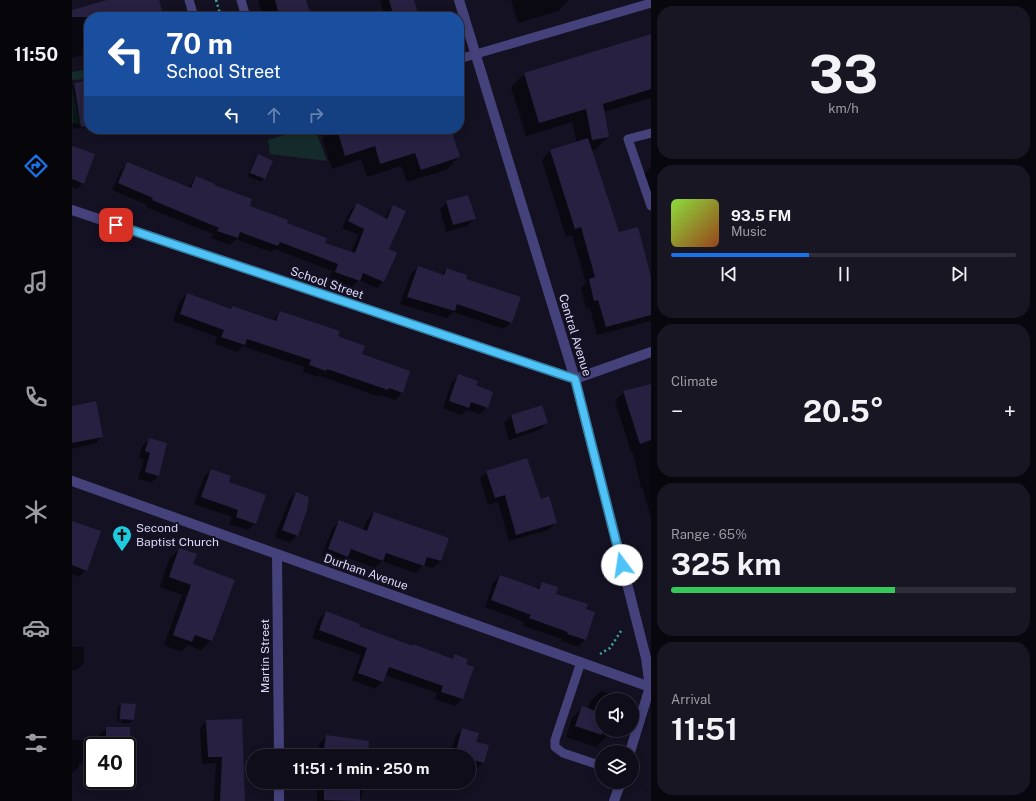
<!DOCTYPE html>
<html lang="en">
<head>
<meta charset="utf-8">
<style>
  body { margin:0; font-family:"Public Sans",sans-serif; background:#181623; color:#f1f3f6; height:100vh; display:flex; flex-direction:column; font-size:15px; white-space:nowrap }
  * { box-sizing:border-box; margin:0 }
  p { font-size:13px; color:#9b9ca2 }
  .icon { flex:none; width:22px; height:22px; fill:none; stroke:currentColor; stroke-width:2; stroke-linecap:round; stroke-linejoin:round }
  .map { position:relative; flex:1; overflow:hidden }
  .side { display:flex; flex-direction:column; gap:6px; padding:6px; background:#08070e; width:385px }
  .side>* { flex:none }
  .hud { position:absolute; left:12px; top:12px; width:380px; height:122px; border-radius:16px; box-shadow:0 2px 10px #0003,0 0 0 1px #2f2d39; background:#1a4fa0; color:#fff; overflow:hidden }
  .buttons { position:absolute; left:523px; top:693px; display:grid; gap:8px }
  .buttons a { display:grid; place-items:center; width:44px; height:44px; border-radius:50%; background:#0f0d1a; box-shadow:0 2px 10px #0003,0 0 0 1px #2f2d39; font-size:20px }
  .speed { position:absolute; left:12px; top:737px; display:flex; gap:8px; font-size:20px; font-weight:700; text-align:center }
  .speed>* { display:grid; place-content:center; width:52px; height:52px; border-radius:50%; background:#0f0d1a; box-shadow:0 2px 10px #0003,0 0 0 1px #2f2d39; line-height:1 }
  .speed .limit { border:2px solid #111; border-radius:6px; background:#fff; color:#111 }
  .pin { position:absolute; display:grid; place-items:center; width:34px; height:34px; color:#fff; margin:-17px; border-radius:8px; box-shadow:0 2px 6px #0006 }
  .me { position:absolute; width:44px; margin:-22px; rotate:346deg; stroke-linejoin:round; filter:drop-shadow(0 0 3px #0008) }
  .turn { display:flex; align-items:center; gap:14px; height:84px; padding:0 16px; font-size:18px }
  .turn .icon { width:52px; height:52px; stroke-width:2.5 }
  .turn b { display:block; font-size:28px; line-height:34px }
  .lanes { display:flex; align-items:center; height:38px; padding:0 16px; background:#0003; justify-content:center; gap:20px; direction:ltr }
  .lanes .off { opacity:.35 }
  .big { font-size:30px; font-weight:700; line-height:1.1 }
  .side .widget { flex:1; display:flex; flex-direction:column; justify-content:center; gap:6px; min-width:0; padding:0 14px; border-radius:16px; background:#181623 }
  .side .dial { align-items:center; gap:0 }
  .dial b { font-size:52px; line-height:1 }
  .song { display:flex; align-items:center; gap:12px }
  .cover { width:48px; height:48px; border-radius:6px; background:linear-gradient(135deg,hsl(90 70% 55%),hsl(20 70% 35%)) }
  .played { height:4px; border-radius:2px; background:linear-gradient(90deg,#1a73e8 40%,#2f2d39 40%) }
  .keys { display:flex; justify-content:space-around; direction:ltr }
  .heat { display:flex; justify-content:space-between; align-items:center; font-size:22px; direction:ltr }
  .charge { height:6px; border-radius:3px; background:linear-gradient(90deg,#34c759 65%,#2f2d39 0) }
  .trip { position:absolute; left:174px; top:749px; width:230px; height:40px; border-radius:20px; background:#0f0d1a; box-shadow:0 2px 10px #0003,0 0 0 1px #2f2d39; font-weight:700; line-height:40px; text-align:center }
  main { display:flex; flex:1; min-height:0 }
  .tabs { display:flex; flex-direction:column; width:72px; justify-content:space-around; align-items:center; background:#06050a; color:#9b9ca2 }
  .tabs .icon { width:28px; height:28px }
  .tabs .current { color:#1a73e8 }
  .tabs b { font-size:18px; color:#f1f3f6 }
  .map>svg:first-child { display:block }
</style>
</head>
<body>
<main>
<nav class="tabs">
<b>11:50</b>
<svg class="icon current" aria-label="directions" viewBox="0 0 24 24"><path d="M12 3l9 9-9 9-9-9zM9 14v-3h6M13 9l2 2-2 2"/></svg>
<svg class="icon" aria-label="music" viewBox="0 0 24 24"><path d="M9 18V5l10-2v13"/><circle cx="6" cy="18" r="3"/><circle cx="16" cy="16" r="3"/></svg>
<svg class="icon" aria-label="phone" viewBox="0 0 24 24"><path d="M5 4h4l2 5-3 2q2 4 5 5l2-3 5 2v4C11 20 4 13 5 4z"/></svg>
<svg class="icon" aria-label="climate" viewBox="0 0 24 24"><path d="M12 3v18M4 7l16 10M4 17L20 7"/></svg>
<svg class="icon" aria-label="car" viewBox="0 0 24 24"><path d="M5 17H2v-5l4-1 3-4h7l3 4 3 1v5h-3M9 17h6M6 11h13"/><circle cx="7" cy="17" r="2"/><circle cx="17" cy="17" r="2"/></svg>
<svg class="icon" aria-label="filters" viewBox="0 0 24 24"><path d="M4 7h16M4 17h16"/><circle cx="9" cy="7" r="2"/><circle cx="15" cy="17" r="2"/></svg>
</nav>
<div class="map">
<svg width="579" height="801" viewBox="0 0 579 801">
  <rect width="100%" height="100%" fill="#141122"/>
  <g fill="#152b2b">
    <polygon points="17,69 17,79 0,80 0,72"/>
    <polygon points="0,86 8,122 17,120 17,126 0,123"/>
    <polygon points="232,129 243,129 255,161 198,154 196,140"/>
  </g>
  <g fill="#0007">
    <polygon points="39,0 86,0 91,17 17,17 17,53 0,58 0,14"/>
    <polygon points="186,0 233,0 238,17 191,17"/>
    <polygon points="308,0 340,0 346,17 313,17"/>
    <polygon points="439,0 497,0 486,11 446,23"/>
    <polygon points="579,35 579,98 531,112 536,137 523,150 519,151 546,234 579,282 579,321 525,335 518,308 514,309 509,288 514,283 500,235 494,237 470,160 478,151 505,143 500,122 454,136 439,87 452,74"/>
    <polygon points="17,81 17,127 1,129 0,86 2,83"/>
    <polygon points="260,129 378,129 387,157 374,170 335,182 329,166 295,177 289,159 260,169 250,139"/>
    <polygon points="0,147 11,183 5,189 0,188"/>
    <polygon points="186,155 192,178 189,182 176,176 183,159"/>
    <polygon points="56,163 116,188 124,177 176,206 214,223 252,244 279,253 286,235 270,228 278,211 285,204 312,218 321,206 311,281 305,288 287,280 280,287 257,278 260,271 202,249 199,252 164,239 158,245 139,238 141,234 74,207 75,205 40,190 49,170"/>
    <polygon points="579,167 579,195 572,174"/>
    <polygon points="375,202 402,219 395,226 374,232 368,209"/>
    <polygon points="346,267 369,275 375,269 393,279 439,322 432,329 381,312 375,318 328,304 339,274"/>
    <polygon points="115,294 158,309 160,307 200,321 208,312 265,337 289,355 337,372 330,393 323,400 309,395 308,397 248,376 246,377 231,372 232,367 170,346 165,352 143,344 145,337 101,321 108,301"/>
    <polygon points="387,375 403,386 415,407 408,414 394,410 390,415 371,408 380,382"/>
    <polygon points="579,385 579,518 570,487 569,488 561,452 559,452 543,401 552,392"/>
    <polygon points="0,407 30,437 22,444 0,449"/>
    <polygon points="469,407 475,423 467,430 437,440 432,423 439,416"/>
    <polygon points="78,439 94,444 86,476 79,483 66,479 72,460 67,458 70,446"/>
    <polygon points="139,470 155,483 183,523 176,530 157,524 160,517 122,504 132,477"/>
    <polygon points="415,471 484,523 476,530 437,541 426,502 416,505 408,479"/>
    <polygon points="224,493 225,536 218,543 203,537 217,500"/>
    <polygon points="302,513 375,539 368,561 361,568 351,565 344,573 310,561 303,568 274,557 268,563 250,556 260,529 267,521 291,530 295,520"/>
    <polygon points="0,522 14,570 7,577 0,574"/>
    <polygon points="107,549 120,564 139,640 129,650 116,645 109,652 92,645 110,595 88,587 97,559"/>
    <polygon points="428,576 464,589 470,583 482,594 513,610 513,640 506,647 489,641 490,639 451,626 452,622 413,607 421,583"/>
    <polygon points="254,612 286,627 340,647 342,645 379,659 383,655 393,665 401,667 390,699 383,706 363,699 365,693 313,675 310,682 303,689 280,680 289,655 240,638 247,619"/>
    <polygon points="0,647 12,647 12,663 5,670 0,670"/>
    <polygon points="529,691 544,696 546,700 530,700 530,730 537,730 535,736 524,747 494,737 500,718 511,707 516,709 518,702"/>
    <polygon points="49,704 61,720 58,723 49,723 50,706 48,706 47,722 45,722 46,707"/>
    <polygon points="135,721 172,801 139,801 142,800 144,763 130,764 128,728"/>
    <polygon points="35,728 57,728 56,757 55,758 55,746 21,746 21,764 7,763 7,767 0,774 0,740 27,740 27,735"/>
    <polygon points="390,730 403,743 411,762 404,769 397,768 397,756 378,756 383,737"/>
    <polygon points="254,736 295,756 245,756 247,744"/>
    <polygon points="245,782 291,782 290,796 287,801 245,801"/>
  </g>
  <g fill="#272041">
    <polygon points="35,0 87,0 92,17 0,17 0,10"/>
    <polygon points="203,0 234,0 239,17 208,17"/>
    <polygon points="317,0 342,0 347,17 322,17"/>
    <polygon points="579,34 579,89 531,104 537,137 520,140 514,109 467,123 452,73"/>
    <polygon points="17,80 17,126 9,127 2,83"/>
    <polygon points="265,129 379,129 388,157 349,170 343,153 308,164 303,146 273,156"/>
    <polygon points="516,138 547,232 566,227 579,277 579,315 534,327 526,300 522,301 517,279 523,277 509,227 503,229 478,150"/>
    <polygon points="0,146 23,154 12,184 0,179"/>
    <polygon points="186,154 201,161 193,179 178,173"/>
    <polygon points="55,162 119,188 124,176 143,184 142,185 180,199 178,206 216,220 215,223 255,238 253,243 283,253 292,229 276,221 285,203 315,219 321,205 334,211 317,249 325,253 312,282 291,273 288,281 263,272 266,264 208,242 206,246 168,232 166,238 145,231 147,228 80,200 81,198 46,183"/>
    <polygon points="396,195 404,219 381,225 374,201"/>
    <polygon points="346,266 372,275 375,268 395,275 394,279 449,297 440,323 385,304 383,311 335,297"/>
    <polygon points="115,293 159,309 160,306 204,321 208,311 268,331 266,336 293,346 290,354 338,371 331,393 317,388 316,390 255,369 254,371 237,365 239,360 175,339 173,345 149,337 152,330 108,314"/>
    <polygon points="386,374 406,381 404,385 421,392 416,408 399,402 397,408 377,401"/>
    <polygon points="579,384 579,440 568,444 551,391"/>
    <polygon points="24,401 31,437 0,443 0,406"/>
    <polygon points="470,405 476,423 444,434 439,415"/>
    <polygon points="77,438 95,443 87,476 73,472 78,453 73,451"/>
    <polygon points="455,458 469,499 477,496 485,523 444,535 433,495 423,498 414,471"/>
    <polygon points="139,469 159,476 157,482 194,495 184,524 164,517 166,510 129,497"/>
    <polygon points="224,492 237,497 235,510 226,536 210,530"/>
    <polygon points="302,512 377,538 369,561 355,557 352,566 314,553 311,561 279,549 276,557 256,549 267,520 295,531"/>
    <polygon points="0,521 29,531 15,571 0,565"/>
    <polygon points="107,548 125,554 121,564 163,580 140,641 123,635 120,642 101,635 119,585 97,577"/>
    <polygon points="428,575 467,589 470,582 486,587 484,594 516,604 514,609 523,612 514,640 495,634 496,632 457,618 459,615 419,600"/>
    <polygon points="254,611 288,624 287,626 341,646 341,644 381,659 382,654 396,659 394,664 402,667 391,699 369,692 371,686 317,667 311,682 286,673 295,648 247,630"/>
    <polygon points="49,703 64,704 62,720 48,719"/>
    <polygon points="510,706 530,713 530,735 503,726"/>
    <polygon points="170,719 173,801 148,801 150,757 136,757 134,720"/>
    <rect x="34" y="727" width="24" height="19"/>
    <polygon points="390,728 407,733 404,742 417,745 412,763 397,759 397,756 383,755"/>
    <polygon points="254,735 297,741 296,756 251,756"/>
    <polygon points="252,784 288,784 288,801 252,800"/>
  </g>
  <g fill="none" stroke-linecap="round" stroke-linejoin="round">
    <g stroke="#3fa7a1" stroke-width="2.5" stroke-dasharray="2 3" stroke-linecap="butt">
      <polyline points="144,0 149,17"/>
      <polyline points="528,654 538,648 549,631"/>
    </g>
    <g stroke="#45427b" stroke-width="9">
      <polyline points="117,0 122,17"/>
      <polyline points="169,0 174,17"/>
      <polyline points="387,59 579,3"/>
      <polyline points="579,133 556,139 579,206"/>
      <polyline points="509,662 483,740 483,747 491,753 530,766"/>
    </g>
    <g stroke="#45427b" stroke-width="10">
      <polyline points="0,210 503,379 579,352"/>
      <polyline points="0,481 578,687"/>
      <polyline points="205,555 207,756"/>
      <polyline points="207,782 207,801"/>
    </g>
    <g stroke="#45427b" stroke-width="10">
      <polyline points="387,0 503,379 574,658 578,687 558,752"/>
      <polyline points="542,801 549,782"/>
    </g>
  </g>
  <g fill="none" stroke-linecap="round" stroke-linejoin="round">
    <defs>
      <polyline id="route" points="44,225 503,379 550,565"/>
    </defs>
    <use href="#route" stroke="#337fa1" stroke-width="10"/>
    <use href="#route" stroke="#4fc3f7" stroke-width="7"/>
  </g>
  <defs>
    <symbol id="church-pin" viewBox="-11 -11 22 30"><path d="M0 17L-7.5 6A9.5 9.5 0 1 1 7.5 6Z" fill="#1ecbdf" stroke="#141122"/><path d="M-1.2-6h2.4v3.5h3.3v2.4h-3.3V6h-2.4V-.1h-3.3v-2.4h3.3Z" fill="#111"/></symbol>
  </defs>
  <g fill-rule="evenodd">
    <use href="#church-pin" x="39" y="524" width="22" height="30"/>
  </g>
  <g text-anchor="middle" stroke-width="4" stroke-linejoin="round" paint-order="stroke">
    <g font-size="12" fill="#dcd8fa" stroke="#141122">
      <text transform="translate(255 283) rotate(19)" y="4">School Street</text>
      <text transform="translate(503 335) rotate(73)" y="4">Central Avenue</text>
      <text transform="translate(294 572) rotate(19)" y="4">Durham Avenue</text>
      <text transform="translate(193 656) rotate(-90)" y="4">Martin Street</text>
    </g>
    <g font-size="12" fill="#dcd8fa" stroke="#141122" text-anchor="start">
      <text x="64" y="532">Second<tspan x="64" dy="14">Baptist Church</tspan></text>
    </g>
  </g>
</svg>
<div class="buttons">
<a><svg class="icon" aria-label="sound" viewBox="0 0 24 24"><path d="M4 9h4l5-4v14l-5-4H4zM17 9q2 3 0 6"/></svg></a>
<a><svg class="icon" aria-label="layers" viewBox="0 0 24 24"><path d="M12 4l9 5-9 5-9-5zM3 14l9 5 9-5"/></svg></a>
</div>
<div class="speed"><div class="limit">40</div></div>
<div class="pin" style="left:44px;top:225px;background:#d93025"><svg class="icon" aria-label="arrive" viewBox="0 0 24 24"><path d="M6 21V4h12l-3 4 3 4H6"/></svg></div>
<svg class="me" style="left:550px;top:565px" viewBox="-20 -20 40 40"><circle r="19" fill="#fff"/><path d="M0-13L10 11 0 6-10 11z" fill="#4fc3f7"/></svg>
<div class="trip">11:51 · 1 min · 250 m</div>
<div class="hud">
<div class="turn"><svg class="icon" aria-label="left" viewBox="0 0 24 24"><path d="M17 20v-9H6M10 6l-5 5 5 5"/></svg><div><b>70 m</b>School Street</div></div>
<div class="lanes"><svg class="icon" aria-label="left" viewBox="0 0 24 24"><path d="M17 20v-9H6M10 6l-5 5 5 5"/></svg><svg class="icon off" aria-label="ahead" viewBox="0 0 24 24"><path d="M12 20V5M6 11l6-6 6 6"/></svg><svg class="icon off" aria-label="right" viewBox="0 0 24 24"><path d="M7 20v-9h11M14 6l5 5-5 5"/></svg></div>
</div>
</div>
<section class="side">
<div class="widget dial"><b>33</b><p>km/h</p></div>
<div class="widget">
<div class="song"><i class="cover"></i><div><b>93.5 FM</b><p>Music</p></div></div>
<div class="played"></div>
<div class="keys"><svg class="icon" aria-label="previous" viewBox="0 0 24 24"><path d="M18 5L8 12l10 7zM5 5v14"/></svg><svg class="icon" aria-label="pause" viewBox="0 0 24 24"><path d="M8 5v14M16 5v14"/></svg><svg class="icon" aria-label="next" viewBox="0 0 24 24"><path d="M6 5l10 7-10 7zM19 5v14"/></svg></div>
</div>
<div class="widget"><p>Climate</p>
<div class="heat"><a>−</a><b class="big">20.5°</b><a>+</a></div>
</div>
<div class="widget"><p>Range · 65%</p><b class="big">325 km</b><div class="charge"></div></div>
<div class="widget"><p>Arrival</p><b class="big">11:51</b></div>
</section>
</main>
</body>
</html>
